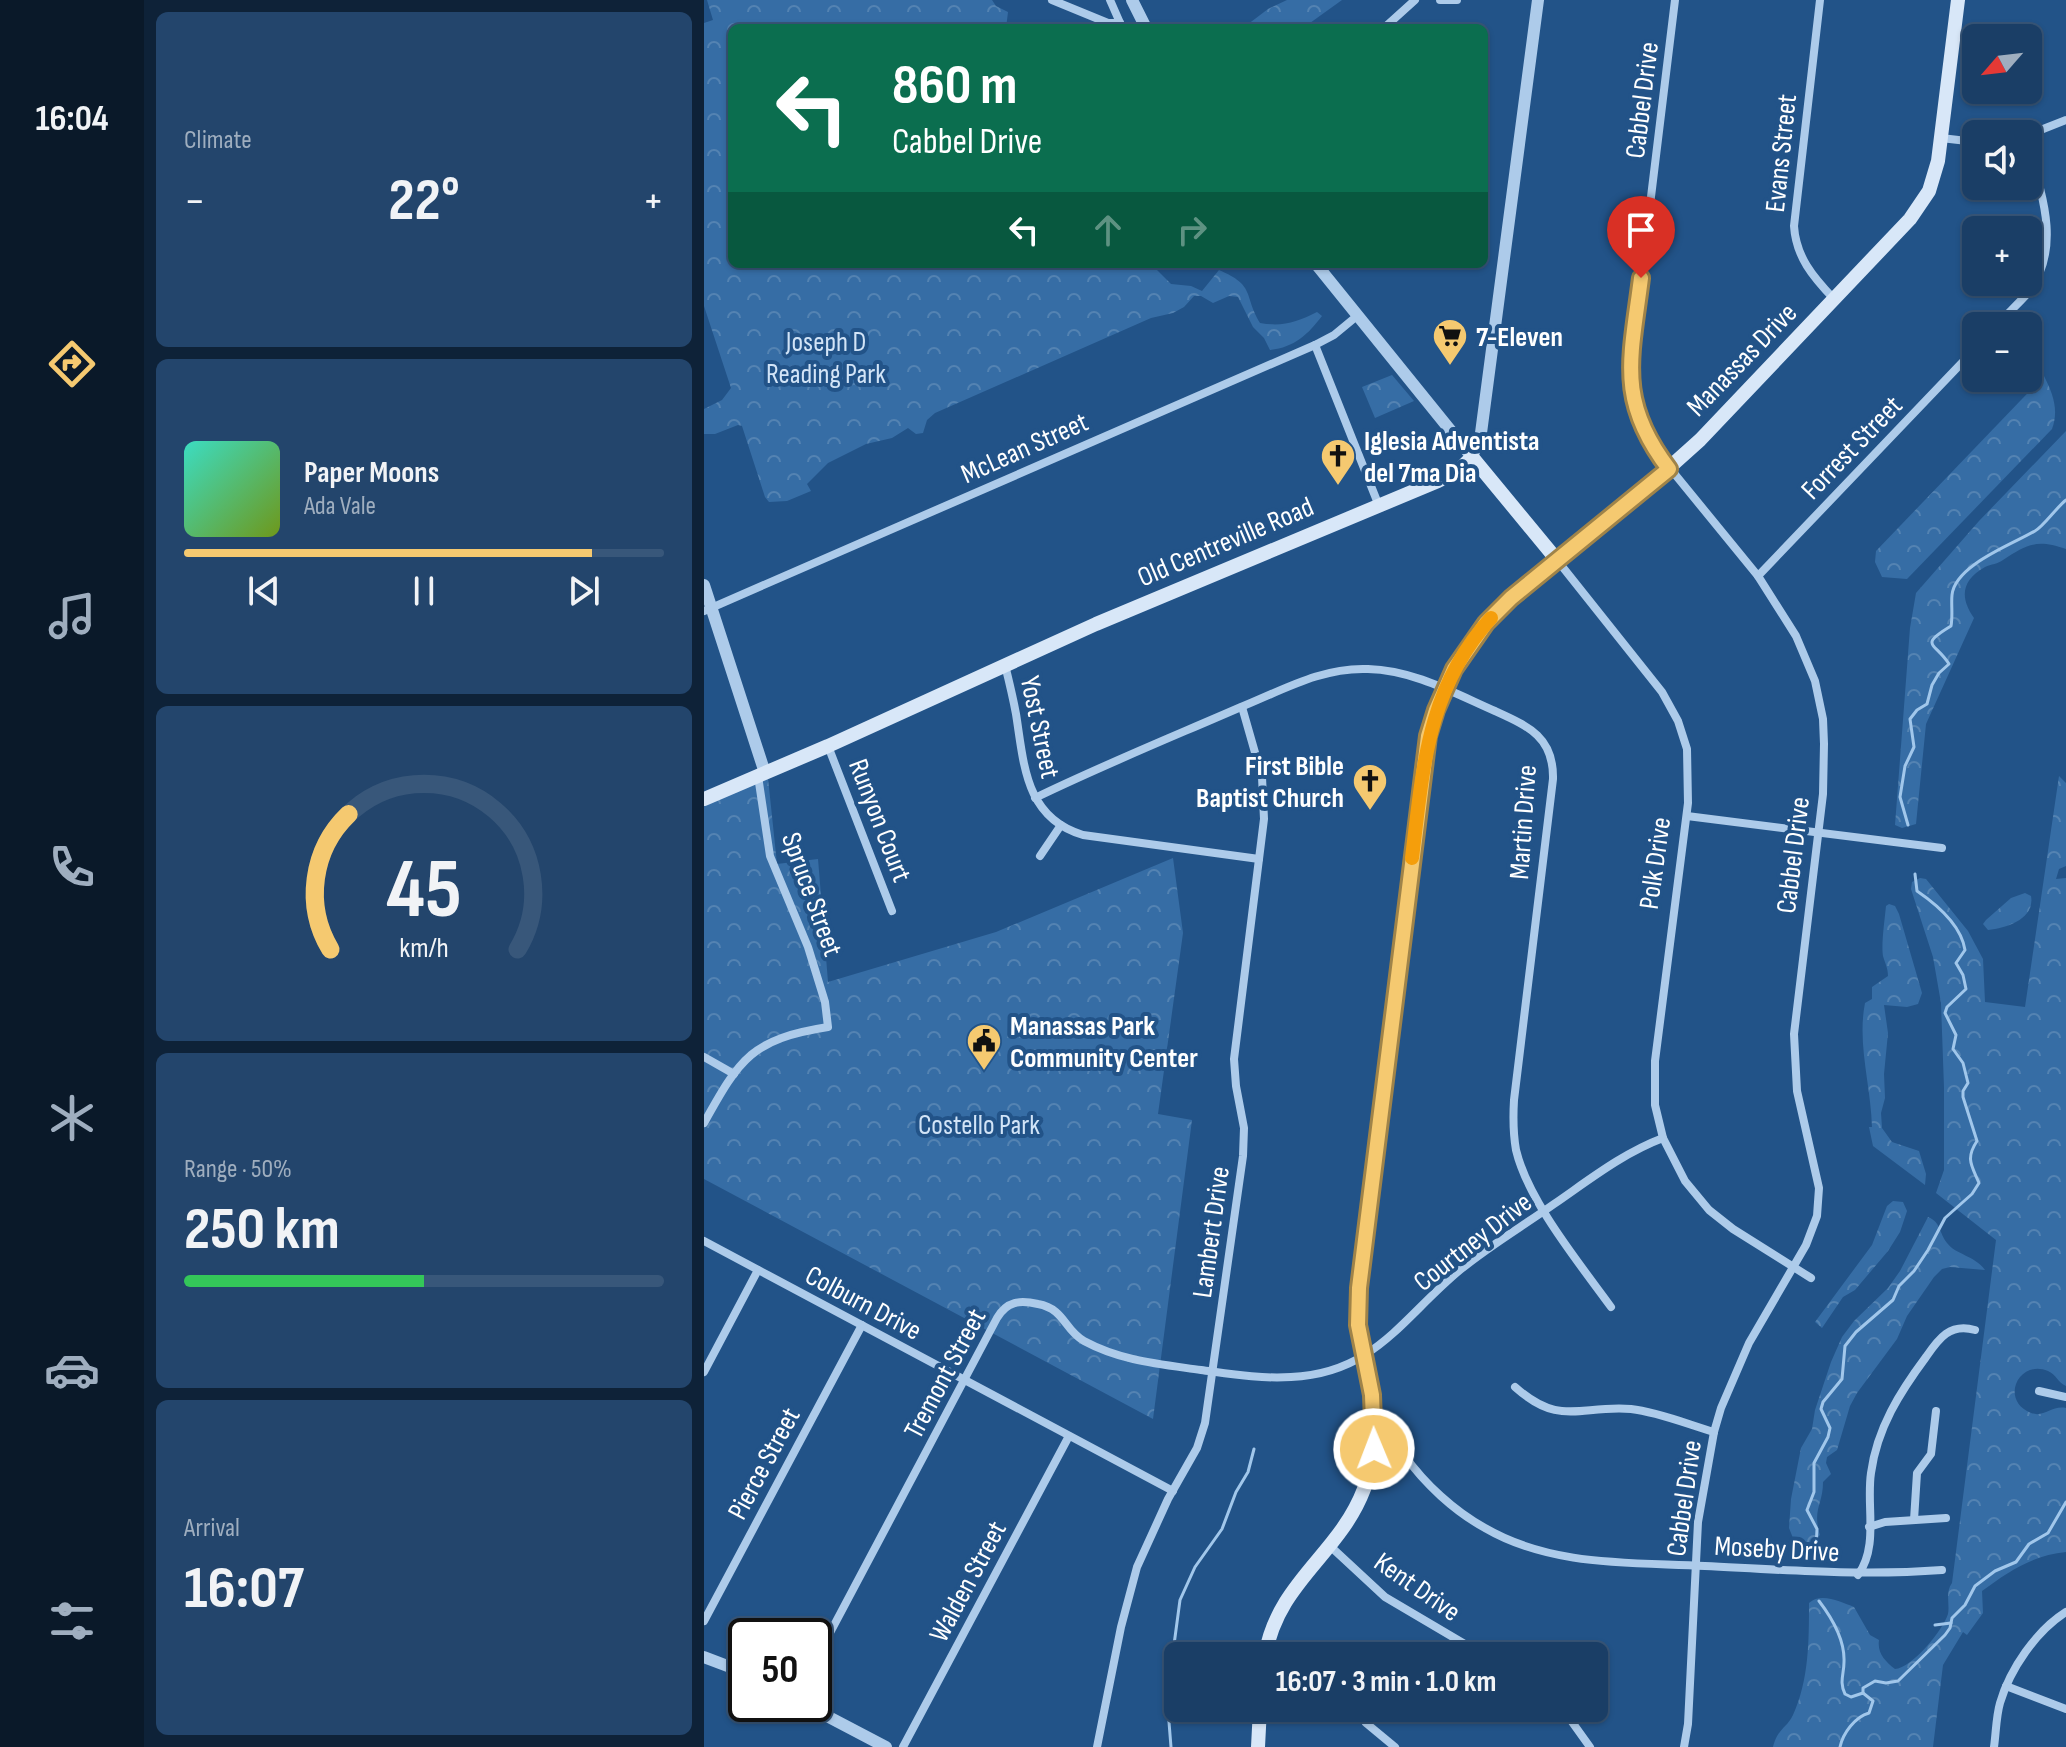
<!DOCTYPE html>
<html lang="en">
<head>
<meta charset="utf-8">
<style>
  body { margin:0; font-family:"Sofia Sans Condensed",sans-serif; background:#23456c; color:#f1f3f6; height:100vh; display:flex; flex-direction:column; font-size:30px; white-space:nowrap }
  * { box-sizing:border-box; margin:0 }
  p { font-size:26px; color:#9faebf }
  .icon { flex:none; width:44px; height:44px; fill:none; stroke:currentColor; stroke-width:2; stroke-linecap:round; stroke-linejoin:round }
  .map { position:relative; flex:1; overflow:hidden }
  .side { display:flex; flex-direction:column; gap:12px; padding:12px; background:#0e2238; width:560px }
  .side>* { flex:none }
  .top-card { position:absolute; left:24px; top:24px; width:760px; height:244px; border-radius:12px; box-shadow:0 2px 6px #0004,0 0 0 2px #38577a; background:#0b6e4f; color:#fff; overflow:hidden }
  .needle { width:52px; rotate:242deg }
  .controls { position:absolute; left:1258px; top:24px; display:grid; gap:16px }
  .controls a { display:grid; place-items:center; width:80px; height:80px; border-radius:12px; background:#1a3e66; box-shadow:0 2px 6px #0004,0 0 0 2px #38577a; font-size:40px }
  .speed { position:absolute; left:24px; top:1618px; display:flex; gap:16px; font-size:40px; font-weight:700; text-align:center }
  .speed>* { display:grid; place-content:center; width:104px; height:104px; border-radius:50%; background:#1a3e66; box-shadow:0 2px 6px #0004,0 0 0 2px #38577a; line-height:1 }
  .speed .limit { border:4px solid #111; border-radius:12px; background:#fff; color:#111 }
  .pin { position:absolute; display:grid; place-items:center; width:68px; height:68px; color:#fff; margin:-82px -34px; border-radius:50% 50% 50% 0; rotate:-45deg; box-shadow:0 0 8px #0007 }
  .pin .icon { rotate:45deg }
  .me { position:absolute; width:88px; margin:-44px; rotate:359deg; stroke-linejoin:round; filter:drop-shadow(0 0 6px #0008) }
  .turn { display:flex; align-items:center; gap:28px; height:168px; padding:0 32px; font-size:36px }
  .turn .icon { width:104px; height:104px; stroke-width:2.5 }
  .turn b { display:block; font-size:56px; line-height:68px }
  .lanes { display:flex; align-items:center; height:76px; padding:0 32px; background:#0003; justify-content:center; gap:40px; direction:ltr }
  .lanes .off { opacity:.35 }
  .big { font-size:60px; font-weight:700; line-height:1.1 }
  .side .widget { flex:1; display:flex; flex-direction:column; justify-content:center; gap:12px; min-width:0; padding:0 28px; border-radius:12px; background:#23456c }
  .side .dial { align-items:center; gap:0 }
  .dial svg { height:208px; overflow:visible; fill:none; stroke:#38577a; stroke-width:7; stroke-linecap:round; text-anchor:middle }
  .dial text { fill:#f1f3f6; stroke:none }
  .song { display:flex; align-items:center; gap:24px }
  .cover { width:96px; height:96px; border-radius:12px; background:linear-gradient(135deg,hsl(170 70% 55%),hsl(80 70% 35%)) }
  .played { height:8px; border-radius:4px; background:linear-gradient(90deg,#f5c970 85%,#38577a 85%) }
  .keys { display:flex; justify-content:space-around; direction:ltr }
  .heat { display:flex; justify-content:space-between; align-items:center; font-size:44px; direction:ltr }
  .charge { height:12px; border-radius:6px; background:linear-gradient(90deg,#34c759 50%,#38577a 0) }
  .trip { position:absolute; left:460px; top:1642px; width:444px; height:80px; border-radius:12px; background:#1a3e66; box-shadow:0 2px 6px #0004,0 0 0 2px #38577a; font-weight:700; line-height:80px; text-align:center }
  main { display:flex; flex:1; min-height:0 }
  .tabs { display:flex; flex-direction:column; width:144px; justify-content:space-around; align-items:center; background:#0a1929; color:#9faebf }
  .tabs .icon { width:56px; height:56px }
  .tabs .current { color:#f5c970 }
  .tabs b { font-size:36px; color:#f1f3f6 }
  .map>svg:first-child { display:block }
</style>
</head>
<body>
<main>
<nav class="tabs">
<b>16:04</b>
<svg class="icon current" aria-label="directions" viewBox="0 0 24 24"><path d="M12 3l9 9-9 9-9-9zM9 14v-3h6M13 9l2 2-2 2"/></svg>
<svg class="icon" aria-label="music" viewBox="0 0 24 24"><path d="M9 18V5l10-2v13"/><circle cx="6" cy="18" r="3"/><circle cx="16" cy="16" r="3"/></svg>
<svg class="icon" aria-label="phone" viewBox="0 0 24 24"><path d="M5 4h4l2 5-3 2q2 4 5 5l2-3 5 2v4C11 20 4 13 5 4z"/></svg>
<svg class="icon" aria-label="climate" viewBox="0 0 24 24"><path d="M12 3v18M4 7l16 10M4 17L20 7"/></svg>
<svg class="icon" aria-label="car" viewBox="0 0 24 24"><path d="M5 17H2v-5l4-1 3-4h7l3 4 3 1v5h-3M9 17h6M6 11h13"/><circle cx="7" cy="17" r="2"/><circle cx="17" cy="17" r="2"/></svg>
<svg class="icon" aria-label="filters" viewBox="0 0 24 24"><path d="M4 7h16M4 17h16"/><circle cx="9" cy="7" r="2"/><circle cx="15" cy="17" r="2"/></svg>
</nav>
<section class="side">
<div class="widget"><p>Climate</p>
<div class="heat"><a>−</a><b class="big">22°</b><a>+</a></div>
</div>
<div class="widget">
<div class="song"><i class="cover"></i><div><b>Paper Moons</b><p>Ada Vale</p></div></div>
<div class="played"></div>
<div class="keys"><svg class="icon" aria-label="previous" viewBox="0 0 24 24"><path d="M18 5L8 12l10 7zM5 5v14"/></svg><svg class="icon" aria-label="pause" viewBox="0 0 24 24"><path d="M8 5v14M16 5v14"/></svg><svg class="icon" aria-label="next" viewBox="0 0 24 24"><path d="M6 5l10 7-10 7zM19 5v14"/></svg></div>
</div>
<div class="widget dial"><svg viewBox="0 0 100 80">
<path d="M14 69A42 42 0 1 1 86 69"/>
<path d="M14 69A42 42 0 0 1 21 17" stroke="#f5c970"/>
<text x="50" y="56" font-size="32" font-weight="700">45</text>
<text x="50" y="72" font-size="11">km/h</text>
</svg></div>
<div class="widget"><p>Range · 50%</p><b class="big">250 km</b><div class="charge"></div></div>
<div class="widget"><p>Arrival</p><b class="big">16:07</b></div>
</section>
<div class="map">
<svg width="1362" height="1747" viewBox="0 0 1362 1747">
  <defs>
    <pattern id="forest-crowns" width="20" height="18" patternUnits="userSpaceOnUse" patternTransform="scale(2)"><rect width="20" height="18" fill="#366da5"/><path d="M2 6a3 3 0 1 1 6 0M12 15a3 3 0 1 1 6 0" fill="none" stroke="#5483b2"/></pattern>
  </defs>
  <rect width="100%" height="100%" fill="#225388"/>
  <g fill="url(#forest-crowns)">
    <path d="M3,0H288L292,6L304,12L302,28H28V264H447L467,284L487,286L498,291L515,270C552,286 539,294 556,323C579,327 593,322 613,312L618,316C603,335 591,347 566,350L560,338L549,327L534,297L525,296L509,303L497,296H490L480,307L469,313L447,318L231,413L223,420L219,433L212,434L204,428L188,438L162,444L124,463L103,484L107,491L83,501L65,502L61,497L38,426L34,425L11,434H0V409L18,400L27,388L0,306V23L9,20Z"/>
    <polygon points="583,0 638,0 599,28 539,28 564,9"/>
    <polygon points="688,375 710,401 671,418 658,387"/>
    <path d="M1340,376C1349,394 1355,410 1348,429L1203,579L1178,577L1171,562L1172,551Z"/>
    <path d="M1362,431V549C1333,539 1323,544 1299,560C1294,564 1287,564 1281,567C1258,580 1255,597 1270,618L1222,724L1212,824L1198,828L1191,825L1206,628L1212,593L1275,521Z"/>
    <path d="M1355,776L1362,783V866L1355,869L1352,879L1362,878V1386C1354,1383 1352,1374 1344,1371C1315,1359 1295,1400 1327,1413C1340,1418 1348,1405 1362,1408V1552C1329,1555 1304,1572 1278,1591L1279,1613L1263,1635L1259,1632L1239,1665L1229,1747H1069C1074,1728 1082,1729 1089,1715C1105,1680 1105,1641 1105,1603C1117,1592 1137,1602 1150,1607L1166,1635L1175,1640C1173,1653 1181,1661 1191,1669C1208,1668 1239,1630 1244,1614C1246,1605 1241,1592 1248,1583L1292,1240L1232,1193L1240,1170V1087L1237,1003L1229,957L1207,889L1208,882L1216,878L1222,879L1264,931L1279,959L1281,1002L1321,1007Z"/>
    <polygon points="64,778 73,864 114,859 124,982 292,932 469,858 479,933 454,1114 488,1120 449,1419 0,1179 0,804"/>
    <path d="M1321,893L1327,896C1331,919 1303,928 1284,930L1279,924L1282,920L1307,898Z"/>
    <path d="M1185,904L1191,906L1195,914L1218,993L1214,1004L1203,1007L1180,1005L1184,1033L1180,1074L1181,1098L1177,1113L1178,1128L1188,1142L1215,1151L1222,1174L1221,1185L1169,1146L1165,1127H1168C1167,1085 1153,1044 1161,1003L1168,999V987L1184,976C1184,968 1181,963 1179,956C1177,945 1181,917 1182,906Z"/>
    <polygon points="1189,1201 1199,1202 1203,1211 1196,1232 1184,1251 1151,1290 1139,1297 1118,1328 1111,1322 1168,1245 1183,1206"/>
    <path d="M1224,1217C1237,1222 1235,1233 1243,1243C1252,1255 1270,1255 1281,1270L1246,1267L1238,1269L1230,1277L1203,1316L1193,1339L1153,1393L1146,1406L1133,1450L1123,1457L1122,1463L1127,1474L1119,1482C1119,1505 1108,1509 1116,1535L1103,1546L1096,1545L1089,1538L1085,1528L1087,1499L1097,1448L1108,1429L1111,1410L1127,1362L1138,1337L1150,1321L1184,1288L1196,1271Z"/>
  </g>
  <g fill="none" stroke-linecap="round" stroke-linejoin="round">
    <g stroke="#a1c7eb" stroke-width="3">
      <path d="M1204,825L1196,797L1201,766L1210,747L1206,719L1213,710L1223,704L1228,685L1235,673L1245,664C1231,642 1214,646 1247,626C1249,615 1247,604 1248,595C1251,565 1309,544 1331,531C1339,527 1352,508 1362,500"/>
      <path d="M1112,1550L1113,1529L1103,1510L1110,1492V1463L1124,1437L1126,1428L1117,1409L1119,1402L1138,1379L1141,1346L1152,1332L1189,1300L1195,1286L1210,1271L1224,1250L1241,1218L1268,1194L1275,1183C1268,1166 1261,1159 1273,1141L1259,1097V1091L1264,1083L1259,1063L1249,1049L1252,1035L1241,1013L1243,1007L1262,989L1259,975L1252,963L1261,950C1257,924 1232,904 1213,891L1211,874"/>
      <path d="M1115,1601C1128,1618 1141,1640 1140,1662C1140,1674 1135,1682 1141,1694L1147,1697L1159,1693L1169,1701L1165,1713C1151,1717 1139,1733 1136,1747"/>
      <polyline points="1231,1625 1247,1623"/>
      <polyline points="1159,1693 1159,1688 1171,1681 1182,1683 1194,1681 1241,1635 1246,1628 1248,1618 1261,1605 1271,1586 1291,1571 1312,1562 1325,1544 1344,1533 1362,1502"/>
      <polyline points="467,1747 463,1697 476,1600 491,1567 518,1529 532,1492 544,1472 550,1449"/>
    </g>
    <g stroke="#adcbea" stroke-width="8">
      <polyline points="348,0 404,23 416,23"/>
      <polyline points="406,0 417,25"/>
      <polyline points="736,0 753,0"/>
      <polyline points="971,0 926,369 928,400 933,418 947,445 1054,576 1092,636 1111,681 1119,719 1120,744 1119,794 1090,1034 1093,1091 1115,1188 1113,1216 1102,1245 1045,1343 1017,1408 1010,1432 994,1522 984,1724 980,1747"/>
      <path d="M1116,0L1090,226C1092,257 1109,277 1130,299"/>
      <polyline points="680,28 711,0"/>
      <polyline points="1324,135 1362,120"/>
      <polyline points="1237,138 1272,142"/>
      <path d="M1292,326C1302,315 1313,305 1323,294C1358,250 1339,196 1324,148"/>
      <polyline points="611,345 675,506"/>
      <polyline points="853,560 958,692 974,721 983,749 984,803 951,1061 951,1105 959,1138 981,1181 1005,1210 1029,1229 1107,1278"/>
      <polyline points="1054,576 1272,348"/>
      <polyline points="0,611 611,345 630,335 653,316"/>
      <path d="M301,665C305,681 309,698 312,714C320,764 321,818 379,835L555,859"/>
      <polyline points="124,746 188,911"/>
      <path d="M331,798C399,765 468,737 537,707C579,690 618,667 664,669C709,670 750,693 791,711C824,726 850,737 849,779L810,1100C809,1117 809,1133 812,1150C824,1201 876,1264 907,1307"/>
      <polyline points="983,816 1238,848"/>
      <polyline points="336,856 357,825"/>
      <polyline points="0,1057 30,1074"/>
      <path d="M0,1123C36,1058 48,1039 124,1027L121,1002L104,947L66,856L54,776"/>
      <polyline points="0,1241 469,1491"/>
      <polyline points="0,1372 54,1270"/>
      <path d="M811,1387C856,1427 875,1405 927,1409C954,1412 983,1424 1010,1432"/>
      <polyline points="1335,1391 1362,1397"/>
      <path d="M670,1417C684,1428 690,1442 700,1455C721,1484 750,1511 781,1528C848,1567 927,1562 1001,1566C1080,1570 1158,1576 1238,1570"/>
      <polyline points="670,1449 693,1451 699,1455"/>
      <polyline points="1210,1520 1213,1473 1227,1454 1232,1411"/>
      <polyline points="1165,1527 1181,1522 1242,1518"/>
      <polyline points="626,1546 681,1597 781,1656"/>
      <path d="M1154,1575C1175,1546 1162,1506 1167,1473C1173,1428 1196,1392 1222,1357C1235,1338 1246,1323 1271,1330"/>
      <polyline points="0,1621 158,1325"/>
      <path d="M110,1663L293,1318C303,1301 316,1300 334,1304C361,1309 360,1330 380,1341C417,1361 455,1364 497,1370C527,1374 557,1379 587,1377C671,1373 698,1318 756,1270C785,1246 819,1226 850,1204C885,1180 919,1153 959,1138"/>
      <polyline points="1302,1686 1362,1709"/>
      <polyline points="858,1708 886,1747"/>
      <polyline points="662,1723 691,1747"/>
      <polyline points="199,1747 365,1436"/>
      <polyline points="393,1747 417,1627 433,1567 464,1499 493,1448 501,1423 539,1156 540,1128 532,1086 530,1059 560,819 558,777 538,707"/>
      <path d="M1290,1747C1292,1733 1292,1717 1296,1703C1306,1669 1332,1631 1362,1612"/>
    </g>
    <g stroke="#adcbea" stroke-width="12">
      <polyline points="428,0 442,28"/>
      <polyline points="612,264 768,457 777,433 834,0"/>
      <polyline points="0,585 61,773"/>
      <polyline points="0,1657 42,1673"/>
      <polyline points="100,1704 182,1747"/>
    </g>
    <g stroke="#d8e7f8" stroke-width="14">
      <polyline points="0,799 124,746 392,624 734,481 754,471 768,457 853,560"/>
      <path d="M561,1656C574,1581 635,1555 660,1489C681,1433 663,1392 656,1338C653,1321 654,1305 655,1288L718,775L724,736L741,689L756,659L782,623L807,598L938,492L996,440L1206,219L1225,191L1234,161L1254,0"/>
      <polyline points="554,1747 556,1708"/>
    </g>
  </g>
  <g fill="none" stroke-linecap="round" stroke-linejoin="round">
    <defs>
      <path id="route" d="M670,1449L668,1395L654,1325L655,1288L724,736L732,710L750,669L782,623L807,598L965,469C912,400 927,358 937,278"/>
    </defs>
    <use href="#route" stroke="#9f8349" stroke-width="20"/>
    <use href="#route" stroke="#f5c970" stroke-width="14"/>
    <path stroke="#f59e0b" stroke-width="14" d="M708,858C719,769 723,688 787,618"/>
  </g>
  <defs>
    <symbol id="supermarket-pin" viewBox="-11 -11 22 30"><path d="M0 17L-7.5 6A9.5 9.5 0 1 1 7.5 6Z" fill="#f5c970" stroke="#225388"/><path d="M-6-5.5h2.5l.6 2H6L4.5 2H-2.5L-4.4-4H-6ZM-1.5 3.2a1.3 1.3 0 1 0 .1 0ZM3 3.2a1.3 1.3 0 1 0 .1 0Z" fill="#111"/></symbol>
    <symbol id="church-pin" viewBox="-11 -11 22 30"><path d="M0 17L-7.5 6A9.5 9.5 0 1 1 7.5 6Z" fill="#f5c970" stroke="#225388"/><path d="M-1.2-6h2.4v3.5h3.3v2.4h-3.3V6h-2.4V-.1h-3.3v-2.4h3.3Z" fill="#111"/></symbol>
    <symbol id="civic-pin" viewBox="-11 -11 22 30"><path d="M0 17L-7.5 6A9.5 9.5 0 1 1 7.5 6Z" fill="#f5c970" stroke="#225388"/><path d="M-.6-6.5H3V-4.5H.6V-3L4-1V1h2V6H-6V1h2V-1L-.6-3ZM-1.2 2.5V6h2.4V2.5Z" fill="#111"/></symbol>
  </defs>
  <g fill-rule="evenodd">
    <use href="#supermarket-pin" x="726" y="316" width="40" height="54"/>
    <use href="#church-pin" x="614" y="436" width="40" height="54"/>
    <use href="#church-pin" x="646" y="761" width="40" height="54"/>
    <use href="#civic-pin" x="260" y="1021" width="40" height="54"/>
  </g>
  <g text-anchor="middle" stroke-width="8" stroke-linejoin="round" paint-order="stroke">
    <g font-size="28" fill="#fff" stroke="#225388">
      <text transform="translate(937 100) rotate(-83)" y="10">Cabbel Drive</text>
      <text transform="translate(1076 153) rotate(-84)" y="10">Evans Street</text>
      <text transform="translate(1037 359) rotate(-46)" y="10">Manassas Drive</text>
      <text transform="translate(320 447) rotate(-24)" y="10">McLean Street</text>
      <text transform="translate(1147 447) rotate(-46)" y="10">Forrest Street</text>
      <text transform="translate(521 541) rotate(-23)" y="10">Old Centreville Road</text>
      <text transform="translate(337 727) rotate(78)" y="10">Yost Street</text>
      <text transform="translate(177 820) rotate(69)" y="10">Runyon Court</text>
      <text transform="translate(818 822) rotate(-86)" y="10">Martin Drive</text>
      <text transform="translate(1088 855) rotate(-83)" y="10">Cabbel Drive</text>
      <text transform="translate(950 863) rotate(-82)" y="10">Polk Drive</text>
      <text transform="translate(109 894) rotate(70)" y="10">Spruce Street</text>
      <text transform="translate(506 1232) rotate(-82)" y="10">Lambert Drive</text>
      <text transform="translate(768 1241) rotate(-38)" y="10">Courtney Drive</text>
      <text transform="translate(160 1302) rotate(28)" y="10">Colburn Drive</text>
      <text transform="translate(240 1373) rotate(-62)" y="10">Tremont Street</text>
      <text transform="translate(59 1463) rotate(-62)" y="10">Pierce Street</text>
      <text transform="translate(979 1498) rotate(-82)" y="10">Cabbel Drive</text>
      <text transform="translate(1073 1548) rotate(3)" y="10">Moseby Drive</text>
      <text transform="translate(263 1581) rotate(-62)" y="10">Walden Street</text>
      <text transform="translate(714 1586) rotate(35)" y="10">Kent Drive</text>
    </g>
    <g font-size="28" font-weight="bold" fill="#fff" stroke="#225388" text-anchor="start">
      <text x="772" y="346">7-Eleven</text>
      <text x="660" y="450">Iglesia Adventista<tspan x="660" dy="32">del 7ma Dia</tspan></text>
      <text x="640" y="775" text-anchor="end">First Bible<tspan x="640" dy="32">Baptist Church</tspan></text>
      <text x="306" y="1035">Manassas Park<tspan x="306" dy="32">Community Center</tspan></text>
    </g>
    <g font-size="28" fill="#d2e4f7" stroke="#225388">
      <text x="122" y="351">Joseph D<tspan x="122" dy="32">Reading Park</tspan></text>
      <text x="275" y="1134">Costello Park</text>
    </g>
  </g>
</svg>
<div class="controls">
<a><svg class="needle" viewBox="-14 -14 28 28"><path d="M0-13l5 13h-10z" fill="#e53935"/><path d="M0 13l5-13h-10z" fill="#9faebf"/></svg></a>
<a><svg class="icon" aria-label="sound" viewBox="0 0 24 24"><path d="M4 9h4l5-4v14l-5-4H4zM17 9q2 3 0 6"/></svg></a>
<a>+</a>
<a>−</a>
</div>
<div class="speed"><div class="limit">50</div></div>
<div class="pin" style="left:937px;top:278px;background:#d93025"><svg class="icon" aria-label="arrive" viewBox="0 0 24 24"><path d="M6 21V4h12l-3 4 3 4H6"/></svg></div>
<svg class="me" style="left:670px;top:1449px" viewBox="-20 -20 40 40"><circle r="17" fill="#f5c970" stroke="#fff" stroke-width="3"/><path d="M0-11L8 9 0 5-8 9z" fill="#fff"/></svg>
<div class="trip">16:07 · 3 min · 1.0 km</div>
<div class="top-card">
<div class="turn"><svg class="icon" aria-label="left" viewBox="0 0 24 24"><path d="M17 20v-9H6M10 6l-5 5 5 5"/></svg><div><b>860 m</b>Cabbel Drive</div></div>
<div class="lanes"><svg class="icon" aria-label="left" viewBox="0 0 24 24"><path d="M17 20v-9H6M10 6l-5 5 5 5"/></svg><svg class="icon off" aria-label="ahead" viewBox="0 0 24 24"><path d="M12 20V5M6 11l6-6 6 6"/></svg><svg class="icon off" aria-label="right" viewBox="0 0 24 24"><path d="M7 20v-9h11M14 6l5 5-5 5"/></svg></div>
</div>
</div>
</main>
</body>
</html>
